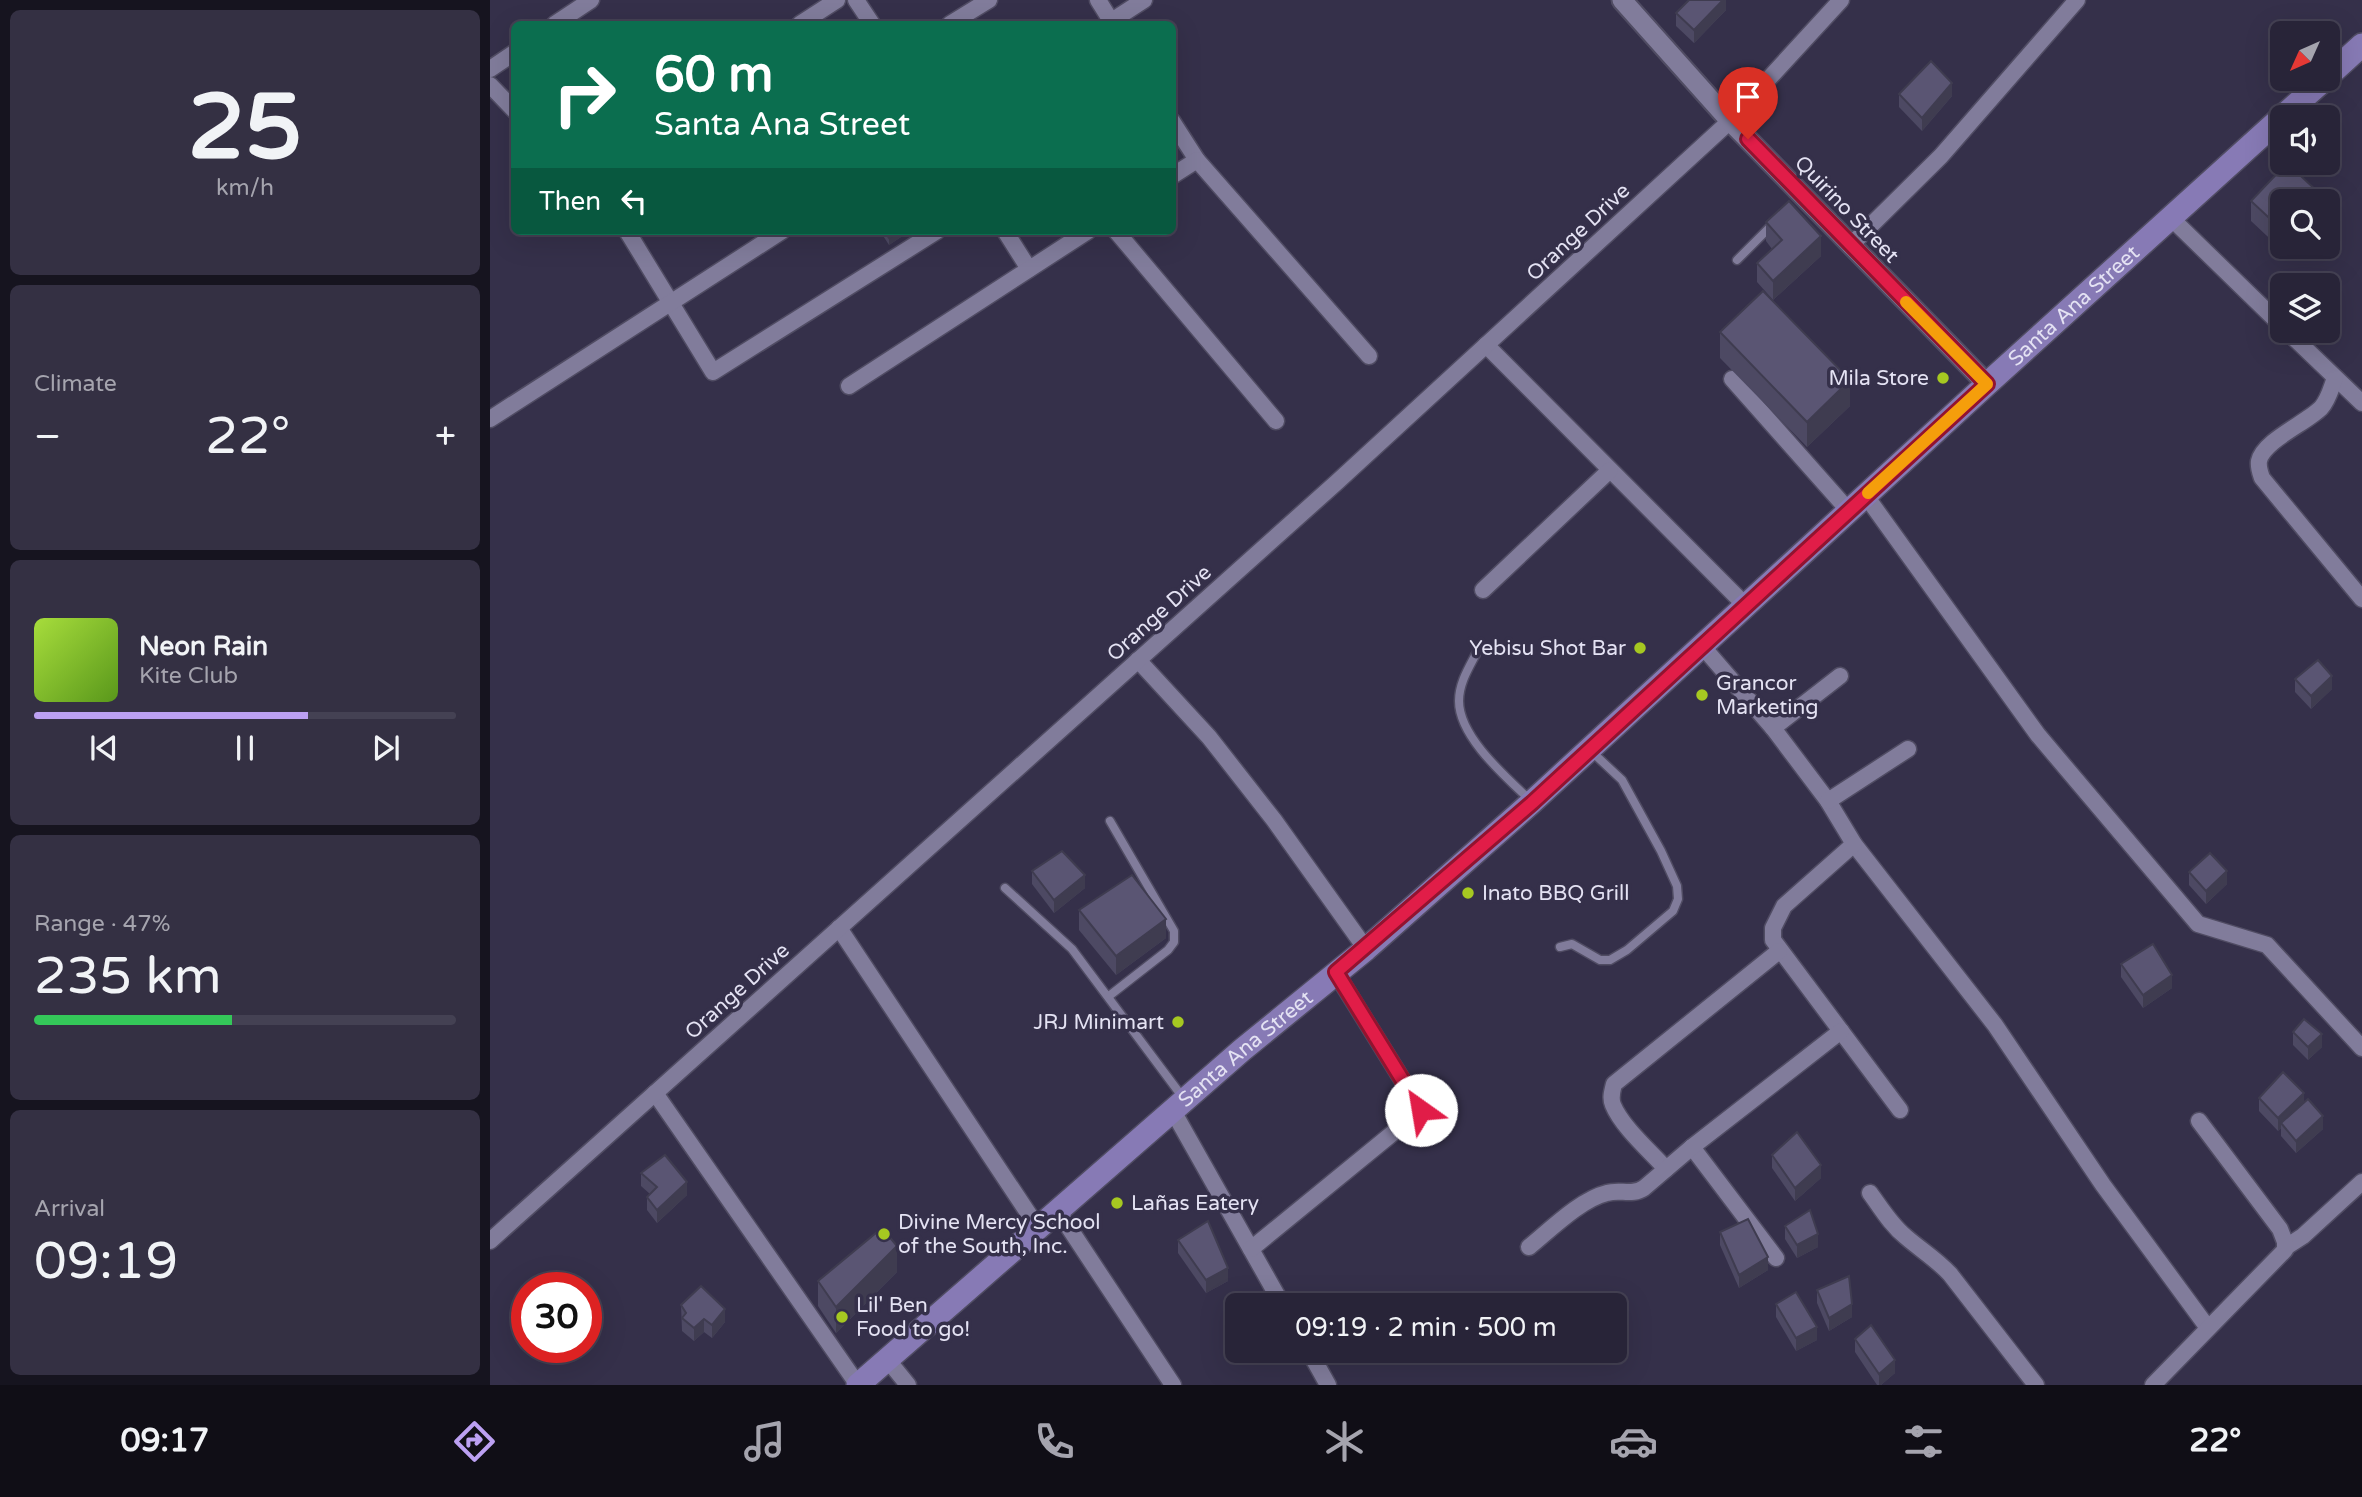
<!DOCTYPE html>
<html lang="en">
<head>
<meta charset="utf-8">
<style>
  body { margin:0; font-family:"Varela Round",sans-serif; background:#343043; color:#f1f3f6; height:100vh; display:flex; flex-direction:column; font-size:26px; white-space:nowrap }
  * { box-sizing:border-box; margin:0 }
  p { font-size:23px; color:#a5a4ae }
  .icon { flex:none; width:38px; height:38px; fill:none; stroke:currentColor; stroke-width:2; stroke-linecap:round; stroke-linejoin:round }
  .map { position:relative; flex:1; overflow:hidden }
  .details { display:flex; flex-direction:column; gap:10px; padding:10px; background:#16141f; width:490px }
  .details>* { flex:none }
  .hud { position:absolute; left:21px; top:21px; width:665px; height:214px; border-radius:10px; box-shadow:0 7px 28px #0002,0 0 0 2px #444153; background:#0b6e4f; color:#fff; overflow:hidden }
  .needle { width:46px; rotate:225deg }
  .buttons { position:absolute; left:1780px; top:21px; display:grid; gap:14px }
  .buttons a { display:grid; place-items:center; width:70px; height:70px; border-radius:10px; background:#282438; box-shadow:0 7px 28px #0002,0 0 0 2px #444153; font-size:35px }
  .speed { position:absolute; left:21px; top:1272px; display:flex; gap:14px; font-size:35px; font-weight:700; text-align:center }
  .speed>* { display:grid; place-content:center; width:91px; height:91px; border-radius:50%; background:#282438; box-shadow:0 7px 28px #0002,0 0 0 2px #444153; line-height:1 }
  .speed .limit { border:10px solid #d22; background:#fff; color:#111 }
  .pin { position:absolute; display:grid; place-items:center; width:60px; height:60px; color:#fff; margin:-72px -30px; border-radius:50% 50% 50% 0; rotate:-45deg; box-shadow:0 0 7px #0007 }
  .pin .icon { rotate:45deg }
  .me { position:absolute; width:77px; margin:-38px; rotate:328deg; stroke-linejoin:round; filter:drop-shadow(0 0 5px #0008) }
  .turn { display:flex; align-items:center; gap:24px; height:147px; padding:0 28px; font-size:32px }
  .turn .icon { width:91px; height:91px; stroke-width:2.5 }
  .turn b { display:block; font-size:49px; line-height:60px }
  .then { display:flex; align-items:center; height:66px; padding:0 28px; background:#0003; gap:14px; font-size:26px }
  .big { font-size:52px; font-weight:600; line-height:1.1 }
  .details .tile { flex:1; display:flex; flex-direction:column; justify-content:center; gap:10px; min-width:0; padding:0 24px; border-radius:10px; background:#343043 }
  .details .dial { align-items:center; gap:0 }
  .dial b { font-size:91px; line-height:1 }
  .song { display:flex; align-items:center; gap:21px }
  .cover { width:84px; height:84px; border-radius:10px; background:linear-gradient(135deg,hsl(80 70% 55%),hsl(90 70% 35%)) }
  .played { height:7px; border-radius:4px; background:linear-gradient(90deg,#bca0f2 65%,#444153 65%) }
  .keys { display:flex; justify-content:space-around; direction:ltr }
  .heat { display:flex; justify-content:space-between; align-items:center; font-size:38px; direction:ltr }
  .charge { height:10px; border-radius:5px; background:linear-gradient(90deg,#34c759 47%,#444153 0) }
  .trip { position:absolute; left:735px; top:1293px; width:402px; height:70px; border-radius:10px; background:#282438; box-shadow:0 7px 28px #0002,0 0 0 2px #444153; font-weight:600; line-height:70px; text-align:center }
  .tab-bar { display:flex; height:112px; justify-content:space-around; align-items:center; background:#100e16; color:#a5a4ae }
  .tab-bar .icon { width:49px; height:49px }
  .tab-bar .selected { color:#bca0f2 }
  .tab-bar b { font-size:32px; color:#f1f3f6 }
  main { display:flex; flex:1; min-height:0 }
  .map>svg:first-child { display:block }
</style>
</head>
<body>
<main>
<section class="details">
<div class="tile dial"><b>25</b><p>km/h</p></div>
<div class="tile"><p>Climate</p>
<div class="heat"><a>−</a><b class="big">22°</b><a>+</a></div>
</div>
<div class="tile">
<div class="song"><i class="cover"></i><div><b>Neon Rain</b><p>Kite Club</p></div></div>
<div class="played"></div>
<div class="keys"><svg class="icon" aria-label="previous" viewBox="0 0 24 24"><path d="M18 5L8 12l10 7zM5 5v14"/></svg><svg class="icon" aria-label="pause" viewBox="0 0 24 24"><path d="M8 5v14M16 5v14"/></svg><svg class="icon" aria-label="next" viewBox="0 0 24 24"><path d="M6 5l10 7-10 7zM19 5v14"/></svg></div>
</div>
<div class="tile"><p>Range · 47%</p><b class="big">235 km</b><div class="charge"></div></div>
<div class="tile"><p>Arrival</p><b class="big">09:19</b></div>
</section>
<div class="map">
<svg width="1872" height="1385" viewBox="0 0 1872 1385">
  <rect width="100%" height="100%" fill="#35304a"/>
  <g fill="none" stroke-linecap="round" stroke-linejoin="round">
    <defs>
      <g id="service">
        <polyline points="1247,260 1282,225"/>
        <path d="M988,650C980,666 969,682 969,701C969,737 1016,777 1040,800"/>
        <polyline points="515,888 582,949 694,1099"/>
        <polyline points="1070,947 1082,944 1110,960 1120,960 1137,950 1183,911 1188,899 1187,886 1171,851 1132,780 1101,751"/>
        <polyline points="619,996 678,950 684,942 684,931 620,821"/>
      </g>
      <g id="minor">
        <polyline points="366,0 382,24"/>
        <polyline points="608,0 623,24"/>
        <polyline points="65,24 101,0"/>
        <polyline points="310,24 347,0"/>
        <polyline points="460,24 499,0"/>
        <polyline points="617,24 654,0"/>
        <polyline points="0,69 24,53"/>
        <polyline points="0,85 24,110"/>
        <polyline points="682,121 707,160 879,356"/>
        <polyline points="682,176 707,160"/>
        <polyline points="1681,218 1792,326"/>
        <polyline points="137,231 223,372 447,231"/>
        <polyline points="515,231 539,269"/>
        <polyline points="626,231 786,421"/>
        <polyline points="1360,246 1451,156 1587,0"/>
        <polyline points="1797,331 1872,403"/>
        <polyline points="996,345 1256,606"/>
        <path d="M1845,378C1841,388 1839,399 1831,408C1816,423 1773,441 1769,461C1768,467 1770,472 1772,478L1872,599"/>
        <polyline points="1242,379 1359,511"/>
        <polyline points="359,386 598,231"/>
        <polyline points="0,419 292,231"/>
        <polyline points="1376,496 1548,735 1708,924 1777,945 1872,1048"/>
        <polyline points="993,590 1120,470"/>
        <polyline points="1213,647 1283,728 1338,801 1364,844 1505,1025 1613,1185 1718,1328"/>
        <polyline points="648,660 719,737 784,820 876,949"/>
        <polyline points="1283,728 1350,676"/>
        <polyline points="1338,801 1418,749"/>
        <polyline points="1364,844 1294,906 1283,928 1283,940 1410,1110"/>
        <polyline points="349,928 548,1228"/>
        <polyline points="165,1093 368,1385"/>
        <polyline points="683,1111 793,1306"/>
        <polyline points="1202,1147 1286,1258"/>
        <path d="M1176,1169C1161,1152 1132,1127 1123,1105C1120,1098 1122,1092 1124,1084L1289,951"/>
        <path d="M1380,1193C1391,1208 1401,1225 1416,1237C1431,1250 1446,1259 1460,1274L1546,1385"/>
        <polyline points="568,1211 683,1385"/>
        <polyline points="0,1241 847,482 1240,121 1351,0"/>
        <path d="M1039,1247C1060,1230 1091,1199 1117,1193C1130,1189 1142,1196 1154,1188L1202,1147L1351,1031"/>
        <polyline points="1796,1247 1813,1236 1872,1182"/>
        <polyline points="761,1249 931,1110 846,973"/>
        <polyline points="819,1351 838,1385"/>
        <polyline points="397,1359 418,1385"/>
        <polyline points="1663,1385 1795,1250 1795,1242 1790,1229 1709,1121"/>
      </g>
      <polyline id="tertiary" points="1132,0 1240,121 1497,384"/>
      <g id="secondary">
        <polyline points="1838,76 1872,45"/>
        <polyline points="1792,117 1835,79"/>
        <path id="s1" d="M368,1385L752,1050L876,949L1042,802L1497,384L1792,117"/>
      </g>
    </defs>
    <use href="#service" stroke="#504c63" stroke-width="11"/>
    <use href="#minor" stroke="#504c63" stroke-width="19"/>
    <use href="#tertiary" stroke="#504c63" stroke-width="23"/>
    <use href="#secondary" stroke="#504c63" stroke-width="26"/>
    <use href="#service" stroke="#817c9b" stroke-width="8"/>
    <use href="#minor" stroke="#817c9b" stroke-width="16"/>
    <use href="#tertiary" stroke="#817c9b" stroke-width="19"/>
    <use href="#secondary" stroke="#877ab5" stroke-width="23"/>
  </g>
  <g fill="#4d4963">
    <polygon points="1236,0 1236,10 1204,43 1186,26 1186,13"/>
    <polygon points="1409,94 1462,96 1432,131 1409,107"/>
    <polygon points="1797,163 1828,192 1828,201 1792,201 1792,247 1795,247 1792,250 1761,221 1761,201"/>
    <polygon points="1276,222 1331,256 1283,300 1267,282 1267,263 1282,249 1276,241"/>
    <polygon points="390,231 420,231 399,245"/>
    <polygon points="1230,332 1360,406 1317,447 1230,358"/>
    <polygon points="1805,679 1842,689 1821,709 1805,692"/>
    <polygon points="542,871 595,888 564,913 542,884"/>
    <polygon points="1699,872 1737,884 1716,904 1699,885"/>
    <polygon points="589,910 676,938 626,975 589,930"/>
    <polygon points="1631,964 1682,988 1653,1008 1631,977"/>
    <polygon points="1803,1032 1832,1047 1818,1060 1803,1045"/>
    <polygon points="1769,1098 1814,1104 1833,1129 1806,1153 1791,1136 1791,1128 1788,1131 1769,1111"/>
    <polygon points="1282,1155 1331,1178 1305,1201 1282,1168"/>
    <polygon points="151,1173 197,1195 167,1223 157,1210 157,1197 160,1194 151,1186"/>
    <polygon points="1295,1226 1328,1247 1307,1258 1295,1239"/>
    <polygon points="1230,1232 1278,1270 1249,1288 1230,1245"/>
    <polygon points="688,1240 738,1281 716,1293 688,1253"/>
    <polygon points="407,1272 346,1333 328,1306 328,1281"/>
    <polygon points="1327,1290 1362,1317 1339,1331 1327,1303"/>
    <polygon points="1286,1304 1327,1340 1306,1351 1286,1317"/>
    <polygon points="191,1305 235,1322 222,1338 214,1332 204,1341 192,1331"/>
    <polygon points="1365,1339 1405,1373 1391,1385 1387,1385 1365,1352"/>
  </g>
  <g fill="#3f3c50">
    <polygon points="1233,0 1236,0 1236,10 1204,43 1204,30"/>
    <polygon points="1462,83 1462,96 1432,131 1432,118"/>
    <polygon points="1828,192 1828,201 1820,201"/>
    <polygon points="410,231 420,231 399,245 399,238"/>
    <polygon points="1331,236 1331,256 1283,300 1283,281"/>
    <polygon points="1360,380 1360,406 1317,447 1317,422"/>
    <polygon points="1842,676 1842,689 1821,709 1821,696"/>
    <polygon points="1737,871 1737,884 1716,904 1716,891"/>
    <polygon points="595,875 595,888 564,913 564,900"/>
    <polygon points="676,919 676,938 626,975 626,956"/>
    <polygon points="1682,975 1682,988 1653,1008 1653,995"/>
    <polygon points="1832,1034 1832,1047 1818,1060 1818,1047"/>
    <polygon points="1814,1093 1814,1106 1791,1123 1791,1128 1788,1131 1788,1118"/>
    <polygon points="1833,1116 1833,1129 1806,1153 1806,1141"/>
    <polygon points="1331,1165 1331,1178 1305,1201 1305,1188"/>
    <polygon points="197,1182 197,1195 167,1223 167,1210"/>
    <polygon points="1328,1234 1328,1247 1307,1258 1307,1245"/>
    <polygon points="407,1246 407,1272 346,1333 346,1307"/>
    <polygon points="1278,1257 1278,1270 1249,1288 1249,1275"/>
    <polygon points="738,1268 738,1281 716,1293 716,1280"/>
    <polygon points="1362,1304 1362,1317 1339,1331 1339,1318"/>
    <polygon points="235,1309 235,1322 222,1338 222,1325"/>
    <polygon points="214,1319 214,1332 204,1341 204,1328"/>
    <polygon points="1327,1327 1327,1340 1306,1351 1306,1338"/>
    <polygon points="1405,1360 1405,1373 1391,1385 1389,1385 1389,1374"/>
  </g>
  <g fill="#5a5573" stroke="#3f3c50" stroke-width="2">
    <polygon points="1199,0 1233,0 1204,30 1186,13"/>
    <polygon points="1441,61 1462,83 1432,118 1409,94"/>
    <polygon points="1797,163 1828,192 1820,201 1792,201 1792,230 1761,201"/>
    <polygon points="1299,201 1331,236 1283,281 1267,263 1292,240 1276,222"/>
    <polygon points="394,231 410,231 399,238"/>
    <polygon points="1273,291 1360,380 1317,422 1230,332"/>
    <polygon points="1828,660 1842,676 1821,696 1805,679"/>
    <polygon points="572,851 595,875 564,900 542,871"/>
    <polygon points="1720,853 1737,871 1716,891 1699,872"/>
    <polygon points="642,875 676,919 626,956 589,910"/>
    <polygon points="1663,944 1682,975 1653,995 1631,964"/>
    <polygon points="1814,1019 1832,1034 1818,1047 1803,1032"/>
    <polygon points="1793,1072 1814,1093 1788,1118 1769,1098"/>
    <polygon points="1818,1099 1833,1116 1806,1141 1791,1123"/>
    <polygon points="1307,1132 1331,1165 1305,1188 1282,1155"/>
    <polygon points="175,1155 197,1182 167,1210 157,1197 167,1187 151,1173"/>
    <polygon points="1320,1210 1328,1234 1307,1245 1295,1226"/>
    <polygon points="1258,1219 1278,1257 1249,1275 1230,1232"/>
    <polygon points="718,1221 738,1268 716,1280 688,1240"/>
    <polygon points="392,1228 407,1246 346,1307 328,1281"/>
    <polygon points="1359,1276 1362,1304 1339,1318 1327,1290"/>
    <polygon points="211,1286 235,1309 222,1325 214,1319 204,1328 192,1318 196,1313 191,1305"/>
    <polygon points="1306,1292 1327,1327 1306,1338 1286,1304"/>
    <polygon points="1381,1325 1405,1360 1389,1374 1365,1339"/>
  </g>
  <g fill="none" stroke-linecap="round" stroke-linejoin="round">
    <defs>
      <polyline id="route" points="931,1110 846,972 1042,803 1497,384 1258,139"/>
    </defs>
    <use href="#route" stroke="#92132f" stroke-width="18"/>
    <use href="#route" stroke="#e11d48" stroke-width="12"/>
    <polyline stroke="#f59e0b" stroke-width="12" points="1378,493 1497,384 1416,302"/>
  </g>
  <g fill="#a6c821" stroke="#35304a" stroke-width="2.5">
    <circle cx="1453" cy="378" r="7"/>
    <circle cx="1150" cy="648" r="7"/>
    <circle cx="1212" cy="695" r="7"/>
    <circle cx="978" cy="893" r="7"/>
    <circle cx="688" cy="1022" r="7"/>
    <circle cx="627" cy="1203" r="7"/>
    <circle cx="394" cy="1234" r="7"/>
    <circle cx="352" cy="1317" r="7"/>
  </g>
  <g text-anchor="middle" stroke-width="7" stroke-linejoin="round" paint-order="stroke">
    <g font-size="21" fill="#e4e2f3" stroke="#35304a">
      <text transform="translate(1357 209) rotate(46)" y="7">Quirino Street</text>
      <text transform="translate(1088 232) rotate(-43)" y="7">Orange Drive</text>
      <text dy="7" stroke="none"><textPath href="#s1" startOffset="1626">Santa Ana Street</textPath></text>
      <text transform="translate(669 613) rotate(-42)" y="7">Orange Drive</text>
      <text transform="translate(247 991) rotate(-42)" y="7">Orange Drive</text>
      <text dy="7" stroke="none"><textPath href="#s1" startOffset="513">Santa Ana Street</textPath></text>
    </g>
    <g font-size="21" fill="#e4e2f3" stroke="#35304a" text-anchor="start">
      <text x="1439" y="385" text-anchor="end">Mila Store</text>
      <text x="1136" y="655" text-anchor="end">Yebisu Shot Bar</text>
      <text x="1226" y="690">Grancor<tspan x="1226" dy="24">Marketing</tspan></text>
      <text x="992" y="900">Inato BBQ Grill</text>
      <text x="674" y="1029" text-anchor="end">JRJ Minimart</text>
      <text x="641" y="1210">Lañas Eatery</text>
      <text x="408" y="1229">Divine Mercy School<tspan x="408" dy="24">of the South, Inc.</tspan></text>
      <text x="366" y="1312">Lil' Ben<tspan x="366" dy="24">Food to go!</tspan></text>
    </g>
  </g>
</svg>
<div class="buttons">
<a><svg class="needle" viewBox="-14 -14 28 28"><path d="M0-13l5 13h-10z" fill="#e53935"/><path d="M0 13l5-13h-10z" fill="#a5a4ae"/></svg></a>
<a><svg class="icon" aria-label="sound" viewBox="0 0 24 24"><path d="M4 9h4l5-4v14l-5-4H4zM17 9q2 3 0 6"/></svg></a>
<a><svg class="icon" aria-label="search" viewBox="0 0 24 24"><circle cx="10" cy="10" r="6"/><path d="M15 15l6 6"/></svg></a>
<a><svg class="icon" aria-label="layers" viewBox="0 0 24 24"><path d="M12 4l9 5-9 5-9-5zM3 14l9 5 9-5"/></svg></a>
</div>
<div class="speed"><div class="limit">30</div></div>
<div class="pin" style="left:1258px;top:139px;background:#d93025"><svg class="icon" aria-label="arrive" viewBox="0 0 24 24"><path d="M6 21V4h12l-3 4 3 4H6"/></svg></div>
<svg class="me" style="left:931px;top:1110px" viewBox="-20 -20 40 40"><circle r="19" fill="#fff"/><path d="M0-13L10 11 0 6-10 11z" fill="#e11d48"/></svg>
<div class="trip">09:19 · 2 min · 500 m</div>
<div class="hud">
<div class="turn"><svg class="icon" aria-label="right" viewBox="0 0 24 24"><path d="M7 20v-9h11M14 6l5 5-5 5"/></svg><div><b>60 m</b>Santa Ana Street</div></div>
<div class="then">Then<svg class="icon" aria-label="left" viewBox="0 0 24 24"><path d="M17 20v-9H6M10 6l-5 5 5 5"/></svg></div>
</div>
</div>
</main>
<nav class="tab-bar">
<b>09:17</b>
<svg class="icon selected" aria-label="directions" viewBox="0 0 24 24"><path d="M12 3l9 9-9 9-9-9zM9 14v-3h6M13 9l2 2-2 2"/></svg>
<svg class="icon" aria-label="music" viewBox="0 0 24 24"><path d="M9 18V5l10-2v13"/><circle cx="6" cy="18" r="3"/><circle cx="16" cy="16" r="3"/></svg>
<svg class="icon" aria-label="phone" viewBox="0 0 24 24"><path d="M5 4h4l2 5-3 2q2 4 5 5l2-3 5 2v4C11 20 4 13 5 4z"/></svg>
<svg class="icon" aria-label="climate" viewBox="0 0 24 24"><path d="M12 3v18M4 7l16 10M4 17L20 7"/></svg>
<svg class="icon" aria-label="car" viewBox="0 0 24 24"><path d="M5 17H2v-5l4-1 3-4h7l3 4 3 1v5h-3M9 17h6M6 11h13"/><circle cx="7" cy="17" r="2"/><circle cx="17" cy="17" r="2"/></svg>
<svg class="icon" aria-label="filters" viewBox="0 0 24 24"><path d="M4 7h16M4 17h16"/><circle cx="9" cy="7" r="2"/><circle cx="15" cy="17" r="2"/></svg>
<b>22°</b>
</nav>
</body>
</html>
